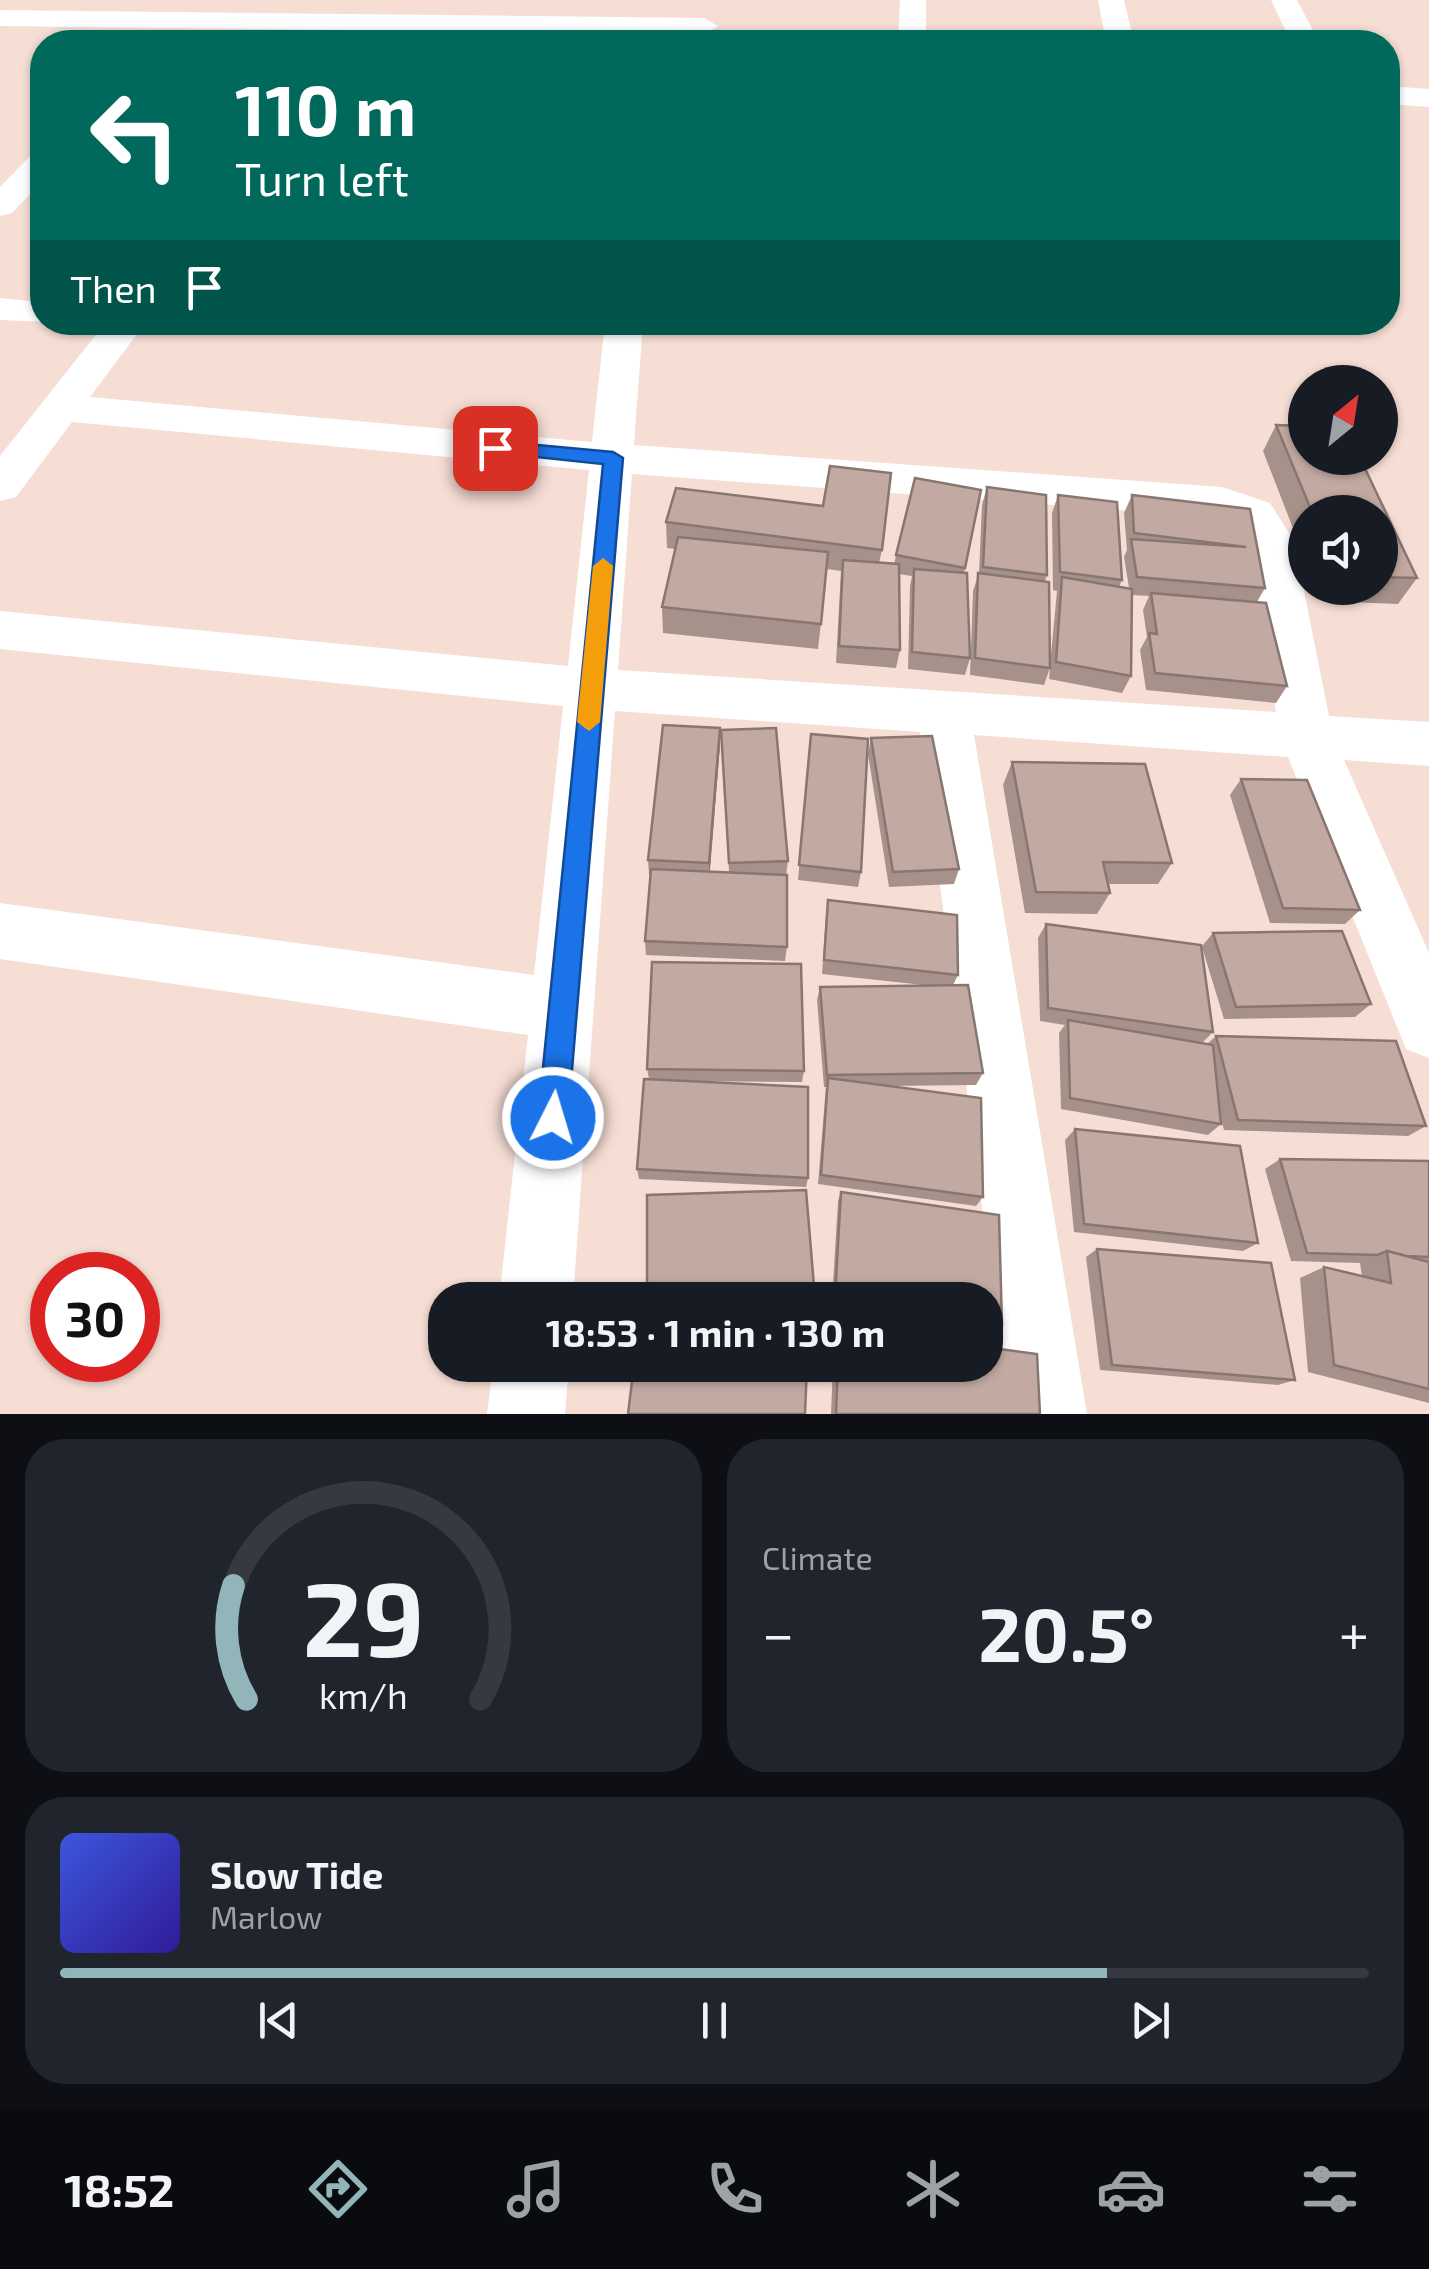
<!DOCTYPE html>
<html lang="en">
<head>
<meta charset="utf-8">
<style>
  body { margin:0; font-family:"Exo 2",sans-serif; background:#20242c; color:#f1f3f6; height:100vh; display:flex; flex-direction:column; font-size:38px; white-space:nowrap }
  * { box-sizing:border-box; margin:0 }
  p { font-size:32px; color:#9ea1a6 }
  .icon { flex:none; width:55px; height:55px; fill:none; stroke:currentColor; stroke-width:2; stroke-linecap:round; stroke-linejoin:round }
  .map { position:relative; height:1414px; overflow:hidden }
  .panel { display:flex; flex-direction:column; gap:25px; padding:25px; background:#0d0f14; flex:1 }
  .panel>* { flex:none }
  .hud { position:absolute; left:30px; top:30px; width:1370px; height:305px; border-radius:40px; box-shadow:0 2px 8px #0004; background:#00695c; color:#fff; overflow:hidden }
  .needle { width:65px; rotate:30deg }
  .fabs { position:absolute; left:1288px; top:365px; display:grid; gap:20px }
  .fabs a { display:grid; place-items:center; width:110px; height:110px; border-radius:50%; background:#171b24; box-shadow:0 2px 8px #0004; font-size:50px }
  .speed { position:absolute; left:30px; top:1252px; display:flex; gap:20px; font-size:50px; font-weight:700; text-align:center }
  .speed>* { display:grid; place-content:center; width:130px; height:130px; border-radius:50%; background:#171b24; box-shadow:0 2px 8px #0004; line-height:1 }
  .speed .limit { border:15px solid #d22; background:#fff; color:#111 }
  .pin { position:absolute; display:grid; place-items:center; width:85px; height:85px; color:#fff; margin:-42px; border-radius:20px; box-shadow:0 5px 15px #0006 }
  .me { position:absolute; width:110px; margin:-55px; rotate:5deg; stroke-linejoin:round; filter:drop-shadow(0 0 8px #0008) }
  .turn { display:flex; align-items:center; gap:35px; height:210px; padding:0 40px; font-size:45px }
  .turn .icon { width:130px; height:130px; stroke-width:2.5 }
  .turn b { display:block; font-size:70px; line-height:85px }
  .then { display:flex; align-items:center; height:95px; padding:0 40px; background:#0003; gap:20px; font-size:38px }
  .big { font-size:75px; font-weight:700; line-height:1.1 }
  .panel .widget { flex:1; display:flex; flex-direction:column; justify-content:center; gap:15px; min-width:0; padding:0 35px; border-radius:40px; background:#20242c }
  .panel .dial { align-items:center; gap:0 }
  .dial svg { height:260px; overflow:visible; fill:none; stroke:#363941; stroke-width:7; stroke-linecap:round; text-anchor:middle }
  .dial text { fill:#f1f3f6; stroke:none }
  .song { display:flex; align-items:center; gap:30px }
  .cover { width:120px; height:120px; border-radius:15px; background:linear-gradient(135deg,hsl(230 70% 55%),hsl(250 70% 35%)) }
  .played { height:10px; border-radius:5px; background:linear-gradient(90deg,#91b5b9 80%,#363941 80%) }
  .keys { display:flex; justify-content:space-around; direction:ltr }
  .heat { display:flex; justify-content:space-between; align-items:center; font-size:55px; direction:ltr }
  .panel .tiles { flex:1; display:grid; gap:25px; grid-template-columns:1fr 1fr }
  .widget:last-child { grid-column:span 2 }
  .trip { position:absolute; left:428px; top:1282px; width:575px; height:100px; border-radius:40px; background:#171b24; box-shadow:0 2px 8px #0004; font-weight:700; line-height:100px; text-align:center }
  .tab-bar { display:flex; height:160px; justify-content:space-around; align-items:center; background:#090b0e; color:#9ea1a6 }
  .tab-bar .icon { width:70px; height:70px }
  .tab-bar .on { color:#91b5b9 }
  .tab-bar b { font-size:45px; color:#f1f3f6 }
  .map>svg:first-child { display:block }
</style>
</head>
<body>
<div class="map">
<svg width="1429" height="1414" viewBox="0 0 1429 1414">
  <rect width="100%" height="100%" fill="#f6ded5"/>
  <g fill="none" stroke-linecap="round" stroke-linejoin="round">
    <g fill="#fff" fill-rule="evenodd">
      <polygon points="900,0 926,0 926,42 898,42"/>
      <polygon points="1098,0 1124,0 1134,42 1106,42"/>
      <polygon points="1271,0 1297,0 1319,42 1291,42"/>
      <polygon points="0,10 704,18 718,26 704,34 0,26"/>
      <polygon points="1388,86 1429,89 1429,107 1388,104"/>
      <polygon points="42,153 42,182 12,213 0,216 0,187 30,156"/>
      <polygon points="0,298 42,302 42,322 50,322 0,320"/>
      <path d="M106,322H146L90,397L592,442L605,322H643L634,445L1222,487L1270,503L1294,541L1329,716L1429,722V766L1344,760L1429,953V1058L1406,1049L1288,757L974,735L1087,1414H1009L920,732L615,711L573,1300H499L528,1035L0,959V903L534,975L563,706L0,649V611L568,666L589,470L72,422L16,497L0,501V456ZM632,474L1217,517L1238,525L1248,542L1276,712L618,670Z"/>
      <polygon points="493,1365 569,1365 565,1414 487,1414"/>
    </g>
  </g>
  <g fill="#a7928b">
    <polygon points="1276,425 1305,426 1305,458 1360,458 1417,578 1398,604 1322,601 1316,588 1380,588 1380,512 1305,512 1305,559 1263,451"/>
    <polygon points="915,478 981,490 964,573 970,658 965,675 908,669 910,586 912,576 899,574 900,650 896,668 836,663 841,571 827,569 818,649 663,633 662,607 675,549 667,548 666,522 882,550 879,563 894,564"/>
    <polygon points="987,487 1047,575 1045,581 1050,665 1057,591 1053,590 1052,513 1058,495 1122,580 1119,587 1129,588 1124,557 1127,550 1124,513 1132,495 1250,509 1265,588 1257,602 1287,686 1276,703 1146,690 1140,650 1147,637 1143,610 1149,596 1132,595 1131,676 1122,693 1049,679 1050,668 1044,685 970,675 973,591 979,573 982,505"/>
    <polygon points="721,730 788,861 786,875 787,947 785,961 646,955 645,941 651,875 649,875 648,860 720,745 710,871 729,872"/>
    <polygon points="811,734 861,872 858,887 798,880"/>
    <polygon points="871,738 959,869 954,884 889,887 868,754"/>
    <polygon points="1012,762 1172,863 1158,884 1108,884 1110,893 1097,914 1025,913 1003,785"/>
    <polygon points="1241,779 1360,910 1345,924 1270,923 1230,795"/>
    <polygon points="828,900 958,975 953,985 983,1073 976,1085 887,1086 983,1197 976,1206 818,1184 826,1087 824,1087 817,1000 820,987 923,985 822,974 826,914"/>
    <polygon points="1046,924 1202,946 1213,933 1371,1004 1355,1017 1224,1019 1202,947 1213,1032 1202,1043 1207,1044 1216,1036 1426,1126 1408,1136 1224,1130 1219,1111 1221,1124 1208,1135 1061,1109 1059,1033 1065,1025 1040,1021 1038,938"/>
    <polygon points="647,1069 804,1071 802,1082 686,1081 808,1178 806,1187 639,1179 637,1169 649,1079"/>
    <polygon points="1075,1129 1258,1243 1243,1251 1074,1232 1065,1140"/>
    <polygon points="1280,1159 1429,1161 1429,1403 1308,1372 1300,1278 1324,1267 1362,1276 1360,1263 1291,1261 1265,1169"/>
    <polygon points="841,1192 999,1215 1002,1325 993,1330 985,1329 985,1300 832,1300 838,1201"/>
    <polygon points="1097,1249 1295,1380 1278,1385 1100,1370 1086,1257"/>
    <polygon points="815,1298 814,1300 647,1300"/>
    <polygon points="833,1365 985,1365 1040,1414 831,1414"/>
  </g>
  <polygon fill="#887771" points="720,728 720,745 709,878 709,863"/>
  <g fill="#c2aaa2" stroke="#887771" stroke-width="2.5">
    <polygon points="1276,425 1305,426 1305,458 1360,458 1417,578 1380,577 1380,512 1312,512"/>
    <polygon points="830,466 891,473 882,550 666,522 676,488 823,506"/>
    <polygon points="915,478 981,490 965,568 896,555"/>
    <polygon points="987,487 1046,495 1047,575 983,567"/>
    <polygon points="1058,495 1117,502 1122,580 1060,572"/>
    <polygon points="1132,495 1250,509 1265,588 1137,577 1131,539 1246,547 1134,533"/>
    <polygon points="678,537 828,552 821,624 662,607"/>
    <polygon points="843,560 899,564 900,650 839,646"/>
    <polygon points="914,569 967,573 970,658 912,652"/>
    <polygon points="978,573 1049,582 1050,668 975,658"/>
    <polygon points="1062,577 1132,589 1131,676 1056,662"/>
    <polygon points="1151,593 1266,603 1287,686 1155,673 1149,633 1157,634"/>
    <polygon points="663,725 720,728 709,863 648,860"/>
    <polygon points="776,728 788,861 729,863 721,730"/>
    <polygon points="811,734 868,739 861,872 799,865"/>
    <polygon points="932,736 959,869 893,872 871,738"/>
    <polygon points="1012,762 1145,764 1172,863 1103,862 1110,893 1036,892"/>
    <polygon points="1241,779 1307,780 1360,910 1283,908"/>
    <polygon points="651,869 787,875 787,947 645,941"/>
    <polygon points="828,900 957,915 958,975 824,960"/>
    <polygon points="1046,924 1201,945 1213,1032 1048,1008"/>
    <polygon points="1342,931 1371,1004 1236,1007 1213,933"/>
    <polygon points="652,962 801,964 804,1071 647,1069"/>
    <polygon points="968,985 983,1073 827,1075 820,987"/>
    <polygon points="1068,1020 1213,1045 1221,1124 1070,1098"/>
    <polygon points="1216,1036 1396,1041 1426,1126 1238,1120"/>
    <polygon points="828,1078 981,1098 983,1197 821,1175"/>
    <polygon points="644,1079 808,1087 808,1178 637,1169"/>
    <polygon points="1075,1129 1240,1146 1258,1243 1084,1224"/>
    <polygon points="1280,1159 1429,1161 1429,1257 1406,1256 1387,1251 1377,1255 1307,1253"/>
    <polygon points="806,1190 815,1298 751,1300 647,1300 647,1195"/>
    <polygon points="841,1192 999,1215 1002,1325 985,1322 985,1300 845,1300 835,1298"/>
    <polygon points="1097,1249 1271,1263 1295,1380 1112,1365"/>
    <polygon points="1387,1251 1429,1262 1429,1389 1334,1365 1324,1267 1391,1283"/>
    <polygon points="985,1347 1037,1354 1040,1414 836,1414 838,1365 985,1365"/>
    <polygon points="634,1365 807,1365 805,1414 628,1414"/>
  </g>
  <polygon fill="#1a73e8" stroke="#114b97" stroke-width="2.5" points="495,441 613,452 623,458 568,1118 563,1128 553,1133 543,1128 538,1118 603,464 488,452 485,448"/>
  <polygon fill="#f59e0b" points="603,558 613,566 600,722 589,731 577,722 593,566"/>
</svg>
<div class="fabs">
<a><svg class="needle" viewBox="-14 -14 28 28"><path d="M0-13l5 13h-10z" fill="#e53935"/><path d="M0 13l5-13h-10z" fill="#9ea1a6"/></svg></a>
<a><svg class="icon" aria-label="sound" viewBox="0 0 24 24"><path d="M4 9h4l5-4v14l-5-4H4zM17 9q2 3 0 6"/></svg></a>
</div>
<div class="speed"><div class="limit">30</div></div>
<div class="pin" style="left:495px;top:448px;background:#d93025"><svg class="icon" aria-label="arrive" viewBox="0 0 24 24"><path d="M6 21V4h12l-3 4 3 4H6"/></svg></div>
<svg class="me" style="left:553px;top:1118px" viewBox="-20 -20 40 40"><circle r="17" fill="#1a73e8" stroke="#fff" stroke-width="3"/><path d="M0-11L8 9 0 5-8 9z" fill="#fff"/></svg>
<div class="trip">18:53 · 1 min · 130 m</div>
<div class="hud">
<div class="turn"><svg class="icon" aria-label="left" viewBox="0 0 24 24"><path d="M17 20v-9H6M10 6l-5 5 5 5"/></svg><div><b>110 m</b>Turn left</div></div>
<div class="then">Then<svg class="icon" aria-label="arrive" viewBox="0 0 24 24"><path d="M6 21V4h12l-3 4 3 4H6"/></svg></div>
</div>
</div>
<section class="panel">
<div class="tiles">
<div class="widget dial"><svg viewBox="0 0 100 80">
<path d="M14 69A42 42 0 1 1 86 69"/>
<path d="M14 69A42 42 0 0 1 10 34" stroke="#91b5b9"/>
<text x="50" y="56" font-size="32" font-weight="700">29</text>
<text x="50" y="72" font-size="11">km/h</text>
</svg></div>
<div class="widget"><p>Climate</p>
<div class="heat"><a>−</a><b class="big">20.5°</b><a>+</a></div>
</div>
<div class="widget">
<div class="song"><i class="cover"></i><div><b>Slow Tide</b><p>Marlow</p></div></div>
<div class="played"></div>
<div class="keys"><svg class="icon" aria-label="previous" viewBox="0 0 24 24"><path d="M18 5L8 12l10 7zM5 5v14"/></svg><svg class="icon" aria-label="pause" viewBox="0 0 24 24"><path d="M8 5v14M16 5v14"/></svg><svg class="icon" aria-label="next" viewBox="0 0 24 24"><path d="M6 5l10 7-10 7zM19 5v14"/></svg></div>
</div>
</div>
</section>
<nav class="tab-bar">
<b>18:52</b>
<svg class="icon on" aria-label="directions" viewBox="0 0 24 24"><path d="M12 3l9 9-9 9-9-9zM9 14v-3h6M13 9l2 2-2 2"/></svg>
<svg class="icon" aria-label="music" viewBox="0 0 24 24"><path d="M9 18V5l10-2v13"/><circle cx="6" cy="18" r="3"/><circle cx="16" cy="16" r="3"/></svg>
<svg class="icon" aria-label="phone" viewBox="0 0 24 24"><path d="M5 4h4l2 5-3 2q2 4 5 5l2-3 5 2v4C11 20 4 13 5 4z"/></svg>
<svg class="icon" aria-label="climate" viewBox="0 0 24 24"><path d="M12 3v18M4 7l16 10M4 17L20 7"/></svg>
<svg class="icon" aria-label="car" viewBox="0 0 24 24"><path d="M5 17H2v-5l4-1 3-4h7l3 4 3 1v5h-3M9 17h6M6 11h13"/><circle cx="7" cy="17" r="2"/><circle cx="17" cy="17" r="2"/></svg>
<svg class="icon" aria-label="filters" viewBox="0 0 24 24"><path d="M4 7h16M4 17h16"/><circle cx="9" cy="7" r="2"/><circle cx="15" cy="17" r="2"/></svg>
</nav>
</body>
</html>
